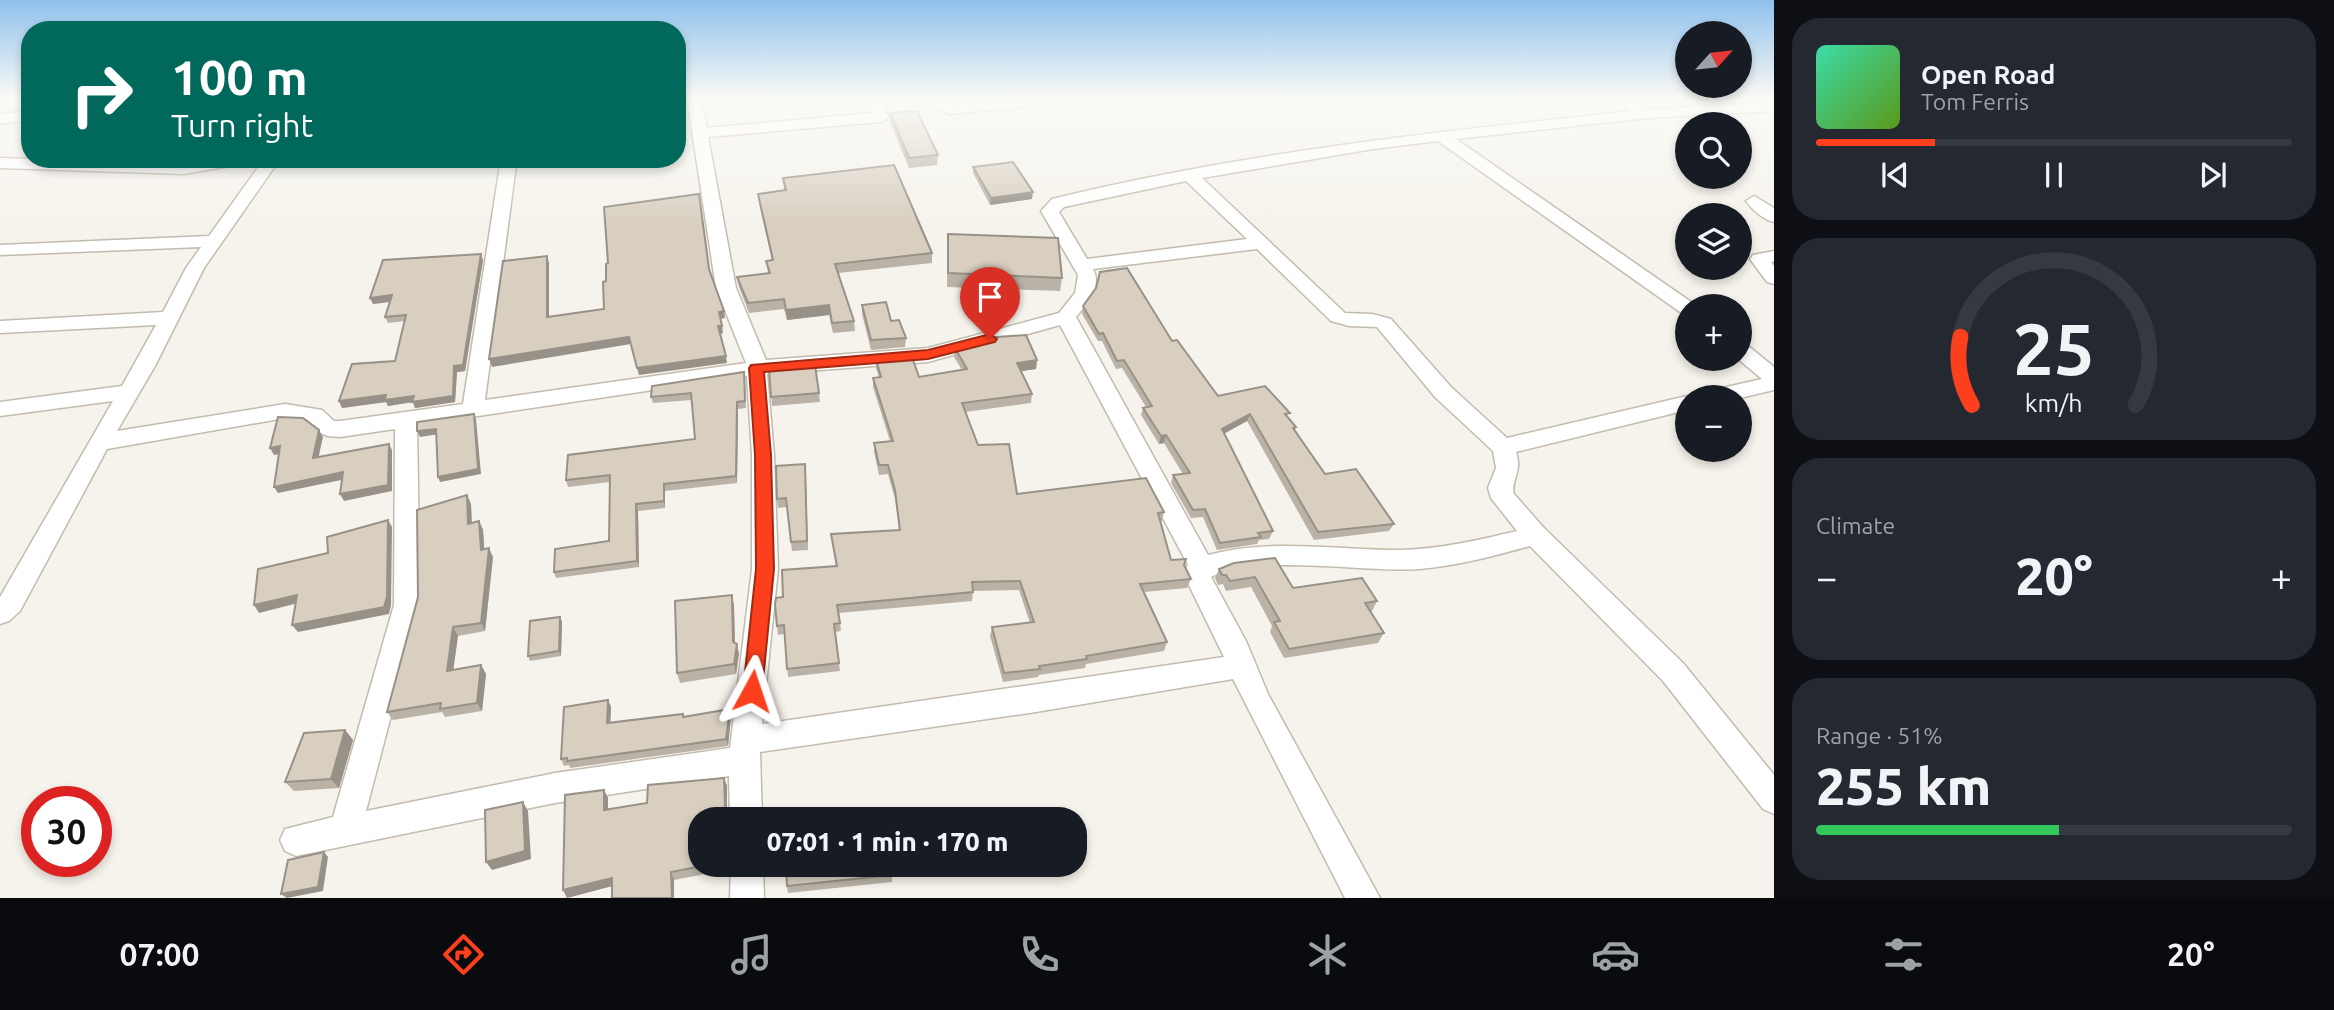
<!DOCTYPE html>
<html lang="en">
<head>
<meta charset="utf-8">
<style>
  body { margin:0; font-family:Ubuntu,sans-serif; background:#242831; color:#f1f3f6; height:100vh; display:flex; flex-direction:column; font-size:26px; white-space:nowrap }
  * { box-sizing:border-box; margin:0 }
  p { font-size:23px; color:#9ea1a6 }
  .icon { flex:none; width:38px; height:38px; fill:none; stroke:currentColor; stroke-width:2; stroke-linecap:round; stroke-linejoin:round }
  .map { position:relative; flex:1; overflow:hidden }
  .sheet { display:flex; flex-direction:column; gap:18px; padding:18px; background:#0d0f14; width:560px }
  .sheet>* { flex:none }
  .hud { position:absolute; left:21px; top:21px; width:665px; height:147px; border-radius:28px; box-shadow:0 4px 10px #0003; background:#00695c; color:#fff; overflow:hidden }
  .needle { width:46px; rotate:63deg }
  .tools { position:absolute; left:1675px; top:21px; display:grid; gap:14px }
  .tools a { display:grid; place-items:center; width:77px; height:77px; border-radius:50%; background:#171b24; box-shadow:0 4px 10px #0003; font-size:35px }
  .speed { position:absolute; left:21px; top:786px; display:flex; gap:14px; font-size:35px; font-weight:700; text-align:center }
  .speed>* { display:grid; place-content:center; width:91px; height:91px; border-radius:50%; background:#171b24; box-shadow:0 4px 10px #0003; line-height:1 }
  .speed .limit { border:10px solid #d22; background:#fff; color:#111 }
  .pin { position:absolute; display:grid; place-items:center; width:60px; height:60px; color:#fff; margin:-72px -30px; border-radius:50% 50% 50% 0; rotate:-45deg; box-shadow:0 0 7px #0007 }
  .pin .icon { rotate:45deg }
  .me { position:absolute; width:77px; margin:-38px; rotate:5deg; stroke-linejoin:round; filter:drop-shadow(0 0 5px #0008) }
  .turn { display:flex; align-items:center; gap:24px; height:147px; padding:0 35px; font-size:32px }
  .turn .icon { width:91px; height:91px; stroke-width:2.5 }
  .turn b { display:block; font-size:49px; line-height:60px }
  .big { font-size:52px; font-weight:800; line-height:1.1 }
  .sheet .widget { flex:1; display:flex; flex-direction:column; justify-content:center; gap:10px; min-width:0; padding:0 24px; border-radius:28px; background:#242831 }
  .sheet .dial { align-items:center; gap:0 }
  .dial svg { height:182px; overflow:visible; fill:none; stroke:#363941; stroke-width:7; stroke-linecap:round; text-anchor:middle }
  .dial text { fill:#f1f3f6; stroke:none }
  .song { display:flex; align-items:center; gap:21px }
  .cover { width:84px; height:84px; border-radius:10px; background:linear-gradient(135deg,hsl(160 70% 55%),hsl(90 70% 35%)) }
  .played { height:7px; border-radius:4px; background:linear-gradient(90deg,#fc3f1d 25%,#363941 25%) }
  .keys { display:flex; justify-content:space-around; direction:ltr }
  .heat { display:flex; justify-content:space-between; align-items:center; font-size:38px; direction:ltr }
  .charge { height:10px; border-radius:5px; background:linear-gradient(90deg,#34c759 51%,#363941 0) }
  .trip { position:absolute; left:688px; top:807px; width:399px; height:70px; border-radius:28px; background:#171b24; box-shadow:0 4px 10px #0003; font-weight:800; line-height:70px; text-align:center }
  .tab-bar { display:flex; height:112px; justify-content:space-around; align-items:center; background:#090b0e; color:#9ea1a6 }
  .tab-bar .icon { width:49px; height:49px }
  .tab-bar .selected { color:#fc3f1d }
  .tab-bar b { font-size:32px; color:#f1f3f6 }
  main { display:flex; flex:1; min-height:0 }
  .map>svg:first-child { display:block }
</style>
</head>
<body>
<main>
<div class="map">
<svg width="1774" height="898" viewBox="0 0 1774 898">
  <rect width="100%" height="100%" fill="#f6f3ec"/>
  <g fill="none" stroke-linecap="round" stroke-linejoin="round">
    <defs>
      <g id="minor">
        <path d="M687,98H701L707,128L872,113L866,98H880L889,117L881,122L708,137L736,288L766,360L928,348L1059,313L1075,293L1078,275L1041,211L1052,199C1242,152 1438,132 1632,111L1614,98H1631L1650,109L1774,103V111L1647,118L1456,139L1694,304L1696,306H1687V314L1680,312L1438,141L1373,149L1202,178L1345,313L1372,314L1391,319L1451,387L1507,438L1687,396L1693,397H1687V410L1516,452C1523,472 1510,482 1514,494L1544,528L1683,663L1774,775V814L1763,809L1663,681L1530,546C1494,556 1457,566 1420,569C1367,573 1253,553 1211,577L1246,641L1268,694L1380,898H1345L1233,679L1036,712L760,752L762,819H730L729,776L555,803L296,856L285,851L280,840L285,829L333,817L394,605L395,429L340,437L328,436L320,433L308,422L285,418L107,449L20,611L9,621L0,624V597L113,401L0,416V402L122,386L156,325L0,333V321L163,312L186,268L201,247L0,255V245L209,236L264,159H280L204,268L155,366L117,431L285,404L322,410L334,421H340L463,404L500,165L508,160L516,165L485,400L746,363L716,288ZM1186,181L1247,239L1087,259L1059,212L1064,207ZM1257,249L1331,321L1349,326L1377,327L1435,397L1493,451L1496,468L1488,488L1491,498L1517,531C1479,540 1440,549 1401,550C1337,550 1270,538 1208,555L1076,317C1086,304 1103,287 1093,269ZM1060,325L1188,565L1183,573L1224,657L762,724L778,569L774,455L767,374L928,362ZM747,376L752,455V569L730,748L555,773L366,811L420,605L417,425Z"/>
        <polygon points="927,98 941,98 952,105 1025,99 1032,103 1025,107 950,114 935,109"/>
        <polygon points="30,111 30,120 0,124 0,114"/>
        <polygon points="0,158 184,164 212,159 250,159 242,164 184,174 0,168"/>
        <path d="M1754,196L1774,208V222C1764,220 1752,210 1746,201Z"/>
        <polygon points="1774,251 1774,261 1771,262 1774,266 1774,284 1767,282 1750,259 1753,255"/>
        <polygon points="1740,344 1747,345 1774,367 1774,390 1740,398 1701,397 1704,392 1762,379 1738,359"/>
        <polygon points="731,864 763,864 764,898 730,898"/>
      </g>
    </defs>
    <use href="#minor" stroke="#c2bbae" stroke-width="3"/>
    <use href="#minor" fill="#fff" fill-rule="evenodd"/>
  </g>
  <g fill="#bab2a6">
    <polygon points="890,113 938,155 937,165 909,168 890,122"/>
    <polygon points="973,167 1032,199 990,205 973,173"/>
    <polygon points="783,178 932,253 932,263 838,273 854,321 855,331 833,333 829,315 787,320 784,309 749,313 739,287 737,277 768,273 766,261 772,260 759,203 758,194 784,190"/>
    <polygon points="948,234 1062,278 1060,291 947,287"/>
    <polygon points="483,260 465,371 457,372 455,402 415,408 413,402 388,406 386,402 342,408 339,401 395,361 405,321 388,323 385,317 390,302 373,304 370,298"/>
    <polygon points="862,305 891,321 906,338 905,347 871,350 862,314"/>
    <polygon points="1083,306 1172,341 1218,396 1288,417 1296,427 1295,430 1325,474 1394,524 1389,531 1314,540 1247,421 1224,434 1273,531 1269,539 1259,540 1257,544 1217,550 1203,517 1191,518 1171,483 1173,475 1183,474 1164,443 1159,444 1141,415 1143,408 1146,407 1122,368 1116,369 1102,341 1098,341 1082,314"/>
    <polygon points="955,348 1037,360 1036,369 1021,371 1032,394 1031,403 965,412 978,445 1017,494 1164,512 1162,521 1160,521 1171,560 1184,566 1191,579 1187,588 1144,592 1167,642 1164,651 1086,664 1085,668 1039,675 1038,677 1003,682 990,636 992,627 1030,623 1019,590 973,591 972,601 839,613 841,631 835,632 840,671 788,677 784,634 778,635 777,626 783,597 836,567 831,534 899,530 895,499 888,474 879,475 874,452 874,443 890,441 873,387 873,378 879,377 876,368 876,360 919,377 962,370 954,357"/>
    <polygon points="769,368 819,393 820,402 772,406"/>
    <polygon points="745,379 746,408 738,409 737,483 665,491 665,508 638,511 639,567 556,578 554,572 609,541 610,482 568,487 566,480 695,439 692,400 653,403 651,397"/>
    <polygon points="806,473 808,550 792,551 787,507 778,508 777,499"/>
    <polygon points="471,504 472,523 479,521 483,530 484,549 493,557 485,631 458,636 453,670 481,665 486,674 482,711 445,717 442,712 393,720 387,712"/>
    <polygon points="1234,563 1293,588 1377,601 1372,611 1370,611 1384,633 1378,643 1284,658 1270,632 1272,626 1251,587 1226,591 1223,584 1218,585 1215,578 1219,569"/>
    <polygon points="732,595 734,606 735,643 739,654 736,674 680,683 677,673"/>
    <polygon points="560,617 562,622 561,656 530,661 528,656"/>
    <polygon points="608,700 611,707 610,723 683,714 684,717 730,709 731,717 728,746 570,768 569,765 564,766 561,759"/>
    <polygon points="345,730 353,740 339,788 294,791 285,782"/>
    <polygon points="724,778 727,786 727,816 712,818 700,864 715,864 715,872 674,880 612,886 567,898 604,790 608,798 608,809 647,803"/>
    <polygon points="892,875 892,882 788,893 787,886"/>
  </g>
  <g fill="#979187">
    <polygon points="1033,192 1032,199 990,205 991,198"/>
    <polygon points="481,254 483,260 465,371 457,372 455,402 415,408 413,402 388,406 386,402 342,408 339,401 454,366"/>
    <polygon points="547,256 549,263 549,325 547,317"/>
    <polygon points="392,295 395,301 373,304 370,298"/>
    <polygon points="829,305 829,315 787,320 786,310"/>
    <polygon points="724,311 725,318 720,319 719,312"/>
    <polygon points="718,326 722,326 723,333 720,334"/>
    <polygon points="629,337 631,344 492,367 489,359"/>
    <polygon points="726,356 727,363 639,375 637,368"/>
    <polygon points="1037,360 1036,369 1016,372 1017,363"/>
    <polygon points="737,402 738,409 737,483 736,476"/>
    <polygon points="474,414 476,419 481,474 440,482 438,477"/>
    <polygon points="1250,414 1247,421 1219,436 1222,429"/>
    <polygon points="436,429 439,434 420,437 417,431"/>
    <polygon points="319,430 323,437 317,464 313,458"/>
    <polygon points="1166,435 1164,443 1159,444 1161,436"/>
    <polygon points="389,444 392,450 392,491 344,501 340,494"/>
    <polygon points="280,446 285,453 274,455 270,448"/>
    <polygon points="343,472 346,479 278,493 274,487"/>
    <polygon points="664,484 665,491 665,508 664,501"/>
    <polygon points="467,495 471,504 472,533 468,524"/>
    <polygon points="636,504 638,511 639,567 637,561"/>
    <polygon points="388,520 392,527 391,605 389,614 298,632 292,625"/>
    <polygon points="479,521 483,530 485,558 481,550"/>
    <polygon points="489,548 493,557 485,631 481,623"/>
    <polygon points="297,595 302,602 259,613 254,605"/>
    <polygon points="732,595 734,606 735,652 733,642"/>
    <polygon points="560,617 562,622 561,656 559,651"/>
    <polygon points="453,627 458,636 452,679 447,671"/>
    <polygon points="737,644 739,654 736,674 734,664"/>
    <polygon points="481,665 486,674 482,711 477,703"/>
    <polygon points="608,700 611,707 610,730 607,723"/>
    <polygon points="730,709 731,717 728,746 726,739"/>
    <polygon points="345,730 353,740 339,788 331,779"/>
    <polygon points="724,778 727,786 727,816 725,808"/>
    <polygon points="604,790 608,798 608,818 604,810"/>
    <polygon points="523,802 528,811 531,859 492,870 486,862"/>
    <polygon points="324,852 328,857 323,891 287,898 281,894"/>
    <polygon points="671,872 674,880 674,898 672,898"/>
    <polygon points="612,878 616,885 567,898 563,890"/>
  </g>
  <g fill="#d8cfc1" stroke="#979187" stroke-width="2">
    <polygon points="917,111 938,155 909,158 890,113"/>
    <polygon points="1013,162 1033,192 991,198 973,167"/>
    <polygon points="894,165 932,253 835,264 854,321 832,323 829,305 786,310 784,299 748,303 737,277 770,273 766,261 773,260 758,194 786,190 783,178"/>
    <polygon points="699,194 709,269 724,311 719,312 722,326 718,326 726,356 637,368 629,337 489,359 503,261 547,256 547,317 604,309 603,282 606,281 606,264 608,263 604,207"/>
    <polygon points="948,234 1058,238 1062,278 948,273"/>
    <polygon points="481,254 463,365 454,366 453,396 412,402 414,396 385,400 386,395 339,401 352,364 395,361 406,315 385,317 392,295 370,298 383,260"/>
    <polygon points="1127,268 1172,341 1177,340 1218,396 1265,386 1290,413 1285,414 1296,427 1293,428 1325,474 1356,469 1394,524 1318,532 1250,414 1222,429 1273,531 1258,533 1261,537 1220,543 1205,509 1193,510 1173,475 1190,473 1166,435 1161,436 1143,408 1152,406 1124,360 1117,361 1103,333 1099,334 1083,306 1096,288 1100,272"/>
    <polygon points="886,302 891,321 899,320 906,338 871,340 862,305"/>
    <polygon points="1026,335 1037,360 1017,363 1032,394 962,403 978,445 1009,444 1017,494 1146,478 1164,512 1158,513 1171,560 1186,559 1184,565 1191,579 1140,584 1167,642 1086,656 1087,659 1039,666 1040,669 1004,673 992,627 1034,622 1020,581 972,582 973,592 837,605 840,623 834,624 839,663 787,669 784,625 777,626 775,604 776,598 783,597 782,570 837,566 831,534 900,530 895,490 888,465 879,465 874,443 893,441 873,378 881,377 876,360 912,357 919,377 967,369 955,348 996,337"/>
    <polygon points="815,365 819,393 771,397 769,368"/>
    <polygon points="744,372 745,401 737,402 736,476 664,484 664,501 636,504 637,561 554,572 555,549 609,541 610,475 566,480 568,455 695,439 691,393 651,397 652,386"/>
    <polygon points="474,414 478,469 438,477 436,429 417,431 417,422"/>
    <polygon points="278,417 303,418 319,430 313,458 389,444 388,485 340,494 343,472 274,487 280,446 270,448"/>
    <polygon points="805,464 807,541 791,542 786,498 777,499 776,466"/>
    <polygon points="467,495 468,524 479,521 481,550 489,548 481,623 453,627 447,671 481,665 477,703 440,709 441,703 387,712 418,597 417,510"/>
    <polygon points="388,520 387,597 384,607 292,625 297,595 254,605 258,569 328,553 327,537"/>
    <polygon points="1275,558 1293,588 1362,578 1377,601 1365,603 1384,633 1289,649 1274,622 1280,621 1255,577 1230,581 1226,575 1222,575 1219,569 1234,563"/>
    <polygon points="732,595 733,642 737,644 734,664 677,673 675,601"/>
    <polygon points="560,617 559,651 528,656 530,621"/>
    <polygon points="608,700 607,723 683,714 683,717 730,709 726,739 567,761 567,758 561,759 564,707"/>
    <polygon points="345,730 331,779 285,782 304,733"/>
    <polygon points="724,778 725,808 710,809 710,819 700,819 700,864 712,864 671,872 672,898 612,898 612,878 563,890 565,795 604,790 604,810 647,803 648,785"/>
    <polygon points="523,802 525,851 486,862 485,810"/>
    <polygon points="324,852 318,887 281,894 288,860"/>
    <polygon points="786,864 891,864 892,875 787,886"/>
  </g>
  <linearGradient id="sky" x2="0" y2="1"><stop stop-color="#8fc1ec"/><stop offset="0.44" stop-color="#fbfaf6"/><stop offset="1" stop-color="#fbfaf6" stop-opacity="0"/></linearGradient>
  <rect width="1774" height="224" fill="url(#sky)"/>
  <polygon fill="#fc3f1d" stroke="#a42913" stroke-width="2" points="990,334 997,339 995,342 928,359 764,372 771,455 774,569 762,691 760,697 752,700 745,697 743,691 756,569 755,455 749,368 751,365 928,350"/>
</svg>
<div class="tools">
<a><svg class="needle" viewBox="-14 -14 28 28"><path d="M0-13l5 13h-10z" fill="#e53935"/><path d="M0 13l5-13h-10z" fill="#9ea1a6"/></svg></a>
<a><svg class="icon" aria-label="search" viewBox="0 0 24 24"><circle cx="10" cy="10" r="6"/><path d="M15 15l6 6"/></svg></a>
<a><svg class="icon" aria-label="layers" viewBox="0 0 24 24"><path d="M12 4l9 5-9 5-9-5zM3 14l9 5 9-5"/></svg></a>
<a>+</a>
<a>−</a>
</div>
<div class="speed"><div class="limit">30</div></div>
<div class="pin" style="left:990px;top:339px;background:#d93025"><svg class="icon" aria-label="arrive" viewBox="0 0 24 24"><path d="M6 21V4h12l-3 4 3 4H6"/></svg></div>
<svg class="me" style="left:752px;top:691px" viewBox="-20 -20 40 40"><path d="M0-17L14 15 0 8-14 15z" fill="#fc3f1d" stroke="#fff" stroke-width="4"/></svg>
<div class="trip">07:01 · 1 min · 170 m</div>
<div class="hud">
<div class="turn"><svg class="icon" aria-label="right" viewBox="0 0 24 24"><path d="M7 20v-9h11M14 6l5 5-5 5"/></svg><div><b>100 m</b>Turn right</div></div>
</div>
</div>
<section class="sheet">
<div class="widget">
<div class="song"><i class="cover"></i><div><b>Open Road</b><p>Tom Ferris</p></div></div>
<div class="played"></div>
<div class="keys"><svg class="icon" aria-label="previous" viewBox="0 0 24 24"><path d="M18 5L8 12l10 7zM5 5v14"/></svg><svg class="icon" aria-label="pause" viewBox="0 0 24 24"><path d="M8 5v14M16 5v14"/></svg><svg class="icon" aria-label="next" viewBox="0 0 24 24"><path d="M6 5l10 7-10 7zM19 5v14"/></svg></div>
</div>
<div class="widget dial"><svg viewBox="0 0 100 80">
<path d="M14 69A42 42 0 1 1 86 69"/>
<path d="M14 69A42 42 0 0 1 9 39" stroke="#fc3f1d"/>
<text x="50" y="56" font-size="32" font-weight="700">25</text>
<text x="50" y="72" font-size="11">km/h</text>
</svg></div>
<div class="widget"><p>Climate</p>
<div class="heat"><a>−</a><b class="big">20°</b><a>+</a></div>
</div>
<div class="widget"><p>Range · 51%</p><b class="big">255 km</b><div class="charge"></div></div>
</section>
</main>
<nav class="tab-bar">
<b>07:00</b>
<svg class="icon selected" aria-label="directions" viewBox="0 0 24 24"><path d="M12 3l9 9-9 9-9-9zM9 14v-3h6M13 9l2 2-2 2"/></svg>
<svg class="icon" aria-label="music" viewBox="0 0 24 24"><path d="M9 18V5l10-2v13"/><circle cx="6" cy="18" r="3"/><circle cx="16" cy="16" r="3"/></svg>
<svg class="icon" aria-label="phone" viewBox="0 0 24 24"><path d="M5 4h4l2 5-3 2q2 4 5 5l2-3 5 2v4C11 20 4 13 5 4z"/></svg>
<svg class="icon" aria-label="climate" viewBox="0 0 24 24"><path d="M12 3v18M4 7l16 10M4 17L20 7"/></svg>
<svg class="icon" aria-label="car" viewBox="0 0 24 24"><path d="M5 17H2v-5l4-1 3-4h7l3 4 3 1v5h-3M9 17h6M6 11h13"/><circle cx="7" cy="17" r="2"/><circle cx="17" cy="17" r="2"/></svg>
<svg class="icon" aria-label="filters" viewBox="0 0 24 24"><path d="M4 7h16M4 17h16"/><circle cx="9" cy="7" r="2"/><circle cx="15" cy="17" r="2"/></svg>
<b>20°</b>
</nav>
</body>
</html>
